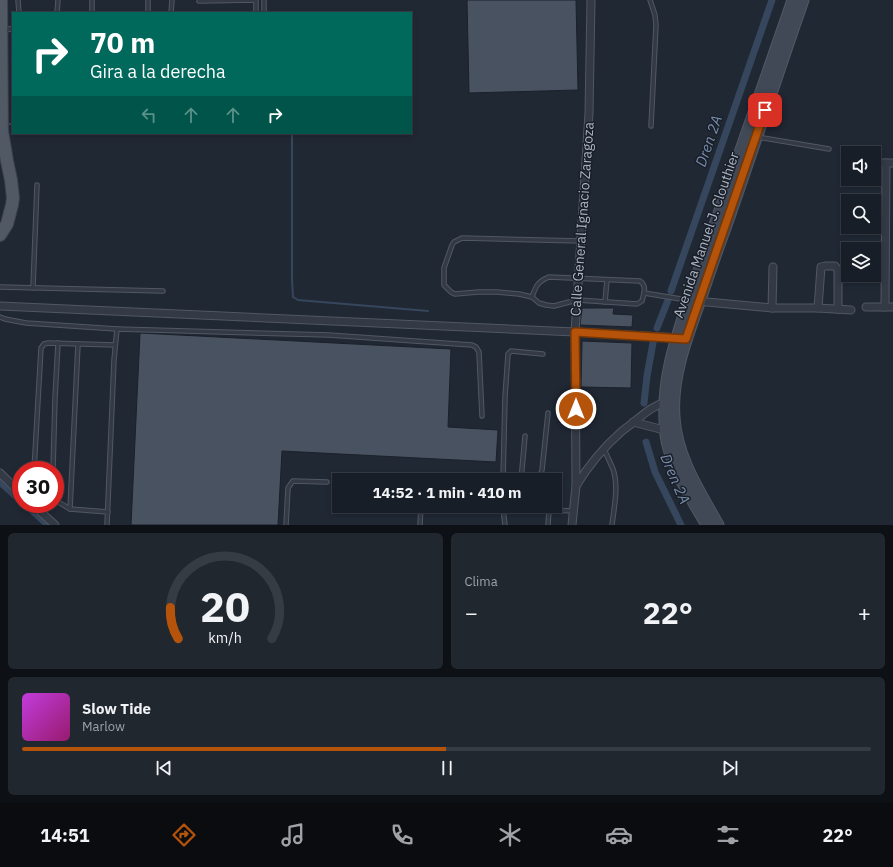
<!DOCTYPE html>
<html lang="es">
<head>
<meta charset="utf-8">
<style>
  body { margin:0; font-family:"IBM Plex Sans",sans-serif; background:#21272f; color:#f1f3f6; height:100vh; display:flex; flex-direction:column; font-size:15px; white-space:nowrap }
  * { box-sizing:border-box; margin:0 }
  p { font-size:13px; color:#9fa2a7 }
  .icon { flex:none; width:22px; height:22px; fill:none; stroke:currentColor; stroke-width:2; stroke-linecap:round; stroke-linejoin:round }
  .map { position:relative; height:525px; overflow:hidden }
  .panel { display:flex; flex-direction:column; gap:8px; padding:8px; background:#0d1015; flex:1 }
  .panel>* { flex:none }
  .top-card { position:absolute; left:12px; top:12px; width:400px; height:122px; border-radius:0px; box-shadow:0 2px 6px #0003,0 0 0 1px #363c44; background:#00695c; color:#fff; overflow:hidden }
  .buttons { position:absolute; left:841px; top:146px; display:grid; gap:8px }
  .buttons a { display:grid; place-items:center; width:40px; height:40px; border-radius:0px; background:#181e27; box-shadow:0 2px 6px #0003,0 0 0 1px #363c44; font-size:20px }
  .speed { position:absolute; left:12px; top:461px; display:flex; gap:8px; font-size:20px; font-weight:700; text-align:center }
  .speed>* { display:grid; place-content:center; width:52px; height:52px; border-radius:50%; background:#181e27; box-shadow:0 2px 6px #0003,0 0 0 1px #363c44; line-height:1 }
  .speed .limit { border:6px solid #d22; background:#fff; color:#111 }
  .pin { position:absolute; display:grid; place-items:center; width:34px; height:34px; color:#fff; margin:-17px; border-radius:8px; box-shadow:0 2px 6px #0006 }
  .me { position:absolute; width:44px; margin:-22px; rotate:0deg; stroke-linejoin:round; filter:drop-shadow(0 0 3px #0008) }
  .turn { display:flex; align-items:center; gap:14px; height:84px; padding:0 12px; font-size:18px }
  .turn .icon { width:52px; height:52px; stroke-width:2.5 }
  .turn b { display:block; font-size:28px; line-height:34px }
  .lanes { display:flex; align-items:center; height:38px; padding:0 12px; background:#0003; justify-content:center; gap:20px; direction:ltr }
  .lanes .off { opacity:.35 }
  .big { font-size:30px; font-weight:700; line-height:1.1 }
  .panel .tile { flex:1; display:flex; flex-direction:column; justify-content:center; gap:6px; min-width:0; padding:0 14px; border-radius:6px; background:#21272f }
  .panel .dial { align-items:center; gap:0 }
  .dial svg { height:104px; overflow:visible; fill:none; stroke:#363c44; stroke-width:7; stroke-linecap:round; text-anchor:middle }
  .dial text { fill:#f1f3f6; stroke:none }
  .song { display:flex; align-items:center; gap:12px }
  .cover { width:48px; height:48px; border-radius:6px; background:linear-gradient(135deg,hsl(290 70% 55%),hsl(320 70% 35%)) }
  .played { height:4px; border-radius:2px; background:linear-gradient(90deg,#b45309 50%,#363c44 50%) }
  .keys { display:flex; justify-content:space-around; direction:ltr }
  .heat { display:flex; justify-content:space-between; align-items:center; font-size:22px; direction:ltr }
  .panel .tiles { flex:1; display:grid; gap:8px; grid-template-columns:1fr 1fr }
  .tile:last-child { grid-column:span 2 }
  .trip { position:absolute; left:332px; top:473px; width:230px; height:40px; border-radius:0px; background:#181e27; box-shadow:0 2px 6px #0003,0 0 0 1px #363c44; font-weight:700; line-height:40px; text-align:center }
  .dock { display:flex; height:64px; justify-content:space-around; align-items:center; background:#0a0c10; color:#9fa2a7 }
  .dock .icon { width:28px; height:28px }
  .dock .active { color:#b45309 }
  .dock b { font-size:18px; color:#f1f3f6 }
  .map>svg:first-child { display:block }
</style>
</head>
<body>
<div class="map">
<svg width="893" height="525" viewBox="0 0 893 525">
  <rect width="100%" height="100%" fill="#202834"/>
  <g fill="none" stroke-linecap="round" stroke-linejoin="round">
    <g stroke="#36465c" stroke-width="2">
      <polyline points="7,124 13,124"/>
      <polyline points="292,133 292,279 293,297 298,300 428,311"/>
    </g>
    <g stroke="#36465c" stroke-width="7">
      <polyline points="671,291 772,0"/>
      <polyline points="657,328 668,300"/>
      <polyline points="644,403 647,376 653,343"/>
      <polyline points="646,442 655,472 681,525"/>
      <polyline points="0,482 21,501"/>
      <polyline points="25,504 48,525"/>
    </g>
  </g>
  <g fill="#485260" stroke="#1b212b">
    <polygon points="467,0 576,0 578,90 469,93"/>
    <polygon points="582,308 614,308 613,314 633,315 632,327 580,325"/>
    <polygon points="140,333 451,349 448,427 498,430 496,462 282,451 278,525 131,525"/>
    <polygon points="582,341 632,343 631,388 581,387"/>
  </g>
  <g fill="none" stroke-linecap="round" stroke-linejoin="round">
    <defs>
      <g id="lane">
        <polyline points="18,0 19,13"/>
        <polyline points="92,0 92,13"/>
        <polyline points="264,0 264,13"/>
        <polyline points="650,0 655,15 656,25 651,126"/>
        <polyline points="199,1 256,0 256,13"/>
        <polyline points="57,13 58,0"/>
        <polyline points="148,13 148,0"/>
        <polyline points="171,13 172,0"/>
        <polyline points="3,31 13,28"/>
        <polyline points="757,137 829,149"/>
        <polyline points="0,287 163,291"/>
        <polyline points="33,288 37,185"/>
        <polyline points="644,293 687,300"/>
        <path d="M532,297C536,286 537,282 549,277L640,281C647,286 644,293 642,301L637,304L577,300L554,306L546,305L539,303L532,297L519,294L497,292H478L455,294L451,292L444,285V268L452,245L454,242L462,238L581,241"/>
        <polyline points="605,302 607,280"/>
        <polyline points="0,317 5,319 26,323 117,329"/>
        <path d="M604,449C607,456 610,462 613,469C619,487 614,507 612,525"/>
        <polyline points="34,470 41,348 44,344 48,343 115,345"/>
        <polyline points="53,470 55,398 58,343"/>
        <polyline points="503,480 505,397 508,354 511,351 543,354"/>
        <polyline points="521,480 525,436"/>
        <polyline points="533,480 541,473 542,470 548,413"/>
        <polyline points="55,500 70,509 108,512"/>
        <polyline points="70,509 78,344"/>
        <polyline points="107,525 114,360 117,329 329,335 472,345 476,347 479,352 482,416"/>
        <polyline points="286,525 288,488 290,485 293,481 327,482"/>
        <polyline points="420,525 421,506"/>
        <polyline points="505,525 503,508 574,511"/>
        <polyline points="548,525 549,510"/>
      </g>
      <g id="street">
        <polyline points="874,163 893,163"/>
        <polyline points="696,301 772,308 818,308 851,310"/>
        <polyline points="0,306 575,332 681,338"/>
        <polyline points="866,307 893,307"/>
        <polyline points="885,307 886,163"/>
        <polyline points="772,308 773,267"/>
        <polyline points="818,308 821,267 825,266 835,266 838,270 838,309"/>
        <polyline points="633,422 668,431"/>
        <polyline points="0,473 21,494"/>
        <path d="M576,486C588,466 604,447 622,431C626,428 630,425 634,422C645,413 654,405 668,401"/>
        <polyline points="32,504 55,525"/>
        <polyline points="572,525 576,486 575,332 589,113 591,0"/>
      </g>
      <g id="secondary">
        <path d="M707,525C693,501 677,476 669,449C666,439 665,429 665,419C663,376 676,340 689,300L793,0"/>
        <path d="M718,525C699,491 676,456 674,417C671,378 686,339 699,303C707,279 715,255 724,231C751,155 776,77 803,0"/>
      </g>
      <polyline id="primary" points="0,235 7,224 12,205 13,198 11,180 7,161 2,131 1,0"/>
    </defs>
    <use href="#lane" stroke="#515863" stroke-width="5.5"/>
    <use href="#street" stroke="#515863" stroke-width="9"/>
    <use href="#secondary" stroke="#515863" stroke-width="13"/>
    <use href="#primary" stroke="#3d434e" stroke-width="14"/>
    <use href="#lane" stroke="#333a45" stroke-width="3.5"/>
    <use href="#street" stroke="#333a45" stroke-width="7"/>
    <use href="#secondary" stroke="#414957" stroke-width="11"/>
    <use href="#primary" stroke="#515965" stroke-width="12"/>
  </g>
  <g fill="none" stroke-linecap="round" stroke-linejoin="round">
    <defs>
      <polyline id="route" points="576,409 575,332 686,339 765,110"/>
    </defs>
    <use href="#route" stroke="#753606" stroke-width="10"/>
    <use href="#route" stroke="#b45309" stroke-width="7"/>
  </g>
  <g text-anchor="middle" stroke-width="3" stroke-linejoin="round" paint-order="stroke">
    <g font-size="14" fill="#adb5c2" stroke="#191f29">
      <text transform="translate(582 219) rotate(-86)" y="5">Calle General Ignacio Zaragoza</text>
      <text transform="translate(706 235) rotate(-71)" y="5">Avenida Manuel J. Clouthier</text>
    </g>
    <g font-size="15" font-style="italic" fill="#778ca9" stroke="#191f29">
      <text transform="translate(709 141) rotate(-71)" y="5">Dren 2A</text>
      <text transform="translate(675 479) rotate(67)" y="5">Dren 2A</text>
    </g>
  </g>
</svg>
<div class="buttons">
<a><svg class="icon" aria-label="sound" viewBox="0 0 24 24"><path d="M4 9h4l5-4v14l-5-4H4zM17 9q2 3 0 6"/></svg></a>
<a><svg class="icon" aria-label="search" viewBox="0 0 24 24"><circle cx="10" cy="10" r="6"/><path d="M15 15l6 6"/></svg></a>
<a><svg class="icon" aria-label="layers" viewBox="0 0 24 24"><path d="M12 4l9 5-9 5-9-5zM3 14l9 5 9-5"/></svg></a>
</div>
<div class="speed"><div class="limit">30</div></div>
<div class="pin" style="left:765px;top:110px;background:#d93025"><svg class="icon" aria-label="arrive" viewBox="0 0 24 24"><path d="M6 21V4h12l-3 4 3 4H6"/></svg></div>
<svg class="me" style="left:576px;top:409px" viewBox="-20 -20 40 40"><circle r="17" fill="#b45309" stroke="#fff" stroke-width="3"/><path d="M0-11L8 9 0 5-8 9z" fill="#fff"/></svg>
<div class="trip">14:52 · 1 min · 410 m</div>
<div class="top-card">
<div class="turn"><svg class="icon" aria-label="right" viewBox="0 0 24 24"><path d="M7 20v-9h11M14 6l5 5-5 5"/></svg><div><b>70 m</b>Gira a la derecha</div></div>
<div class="lanes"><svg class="icon off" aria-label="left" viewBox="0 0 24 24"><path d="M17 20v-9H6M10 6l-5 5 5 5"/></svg><svg class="icon off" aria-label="ahead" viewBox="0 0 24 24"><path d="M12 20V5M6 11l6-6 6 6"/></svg><svg class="icon off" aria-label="ahead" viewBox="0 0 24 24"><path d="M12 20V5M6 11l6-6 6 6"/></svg><svg class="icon" aria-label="right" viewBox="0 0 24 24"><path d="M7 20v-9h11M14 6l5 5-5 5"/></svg></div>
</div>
</div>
<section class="panel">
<div class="tiles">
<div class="tile dial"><svg viewBox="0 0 100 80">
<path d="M14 69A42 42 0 1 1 86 69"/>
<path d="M14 69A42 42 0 0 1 8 45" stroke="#b45309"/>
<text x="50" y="56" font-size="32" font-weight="700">20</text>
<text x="50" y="72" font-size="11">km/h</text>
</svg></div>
<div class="tile"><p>Clima</p>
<div class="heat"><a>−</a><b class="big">22°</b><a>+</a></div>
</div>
<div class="tile">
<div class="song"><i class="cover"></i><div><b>Slow Tide</b><p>Marlow</p></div></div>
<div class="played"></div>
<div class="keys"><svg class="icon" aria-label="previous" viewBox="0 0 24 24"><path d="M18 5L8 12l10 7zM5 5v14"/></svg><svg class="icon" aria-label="pause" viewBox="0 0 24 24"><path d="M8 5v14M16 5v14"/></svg><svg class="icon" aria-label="next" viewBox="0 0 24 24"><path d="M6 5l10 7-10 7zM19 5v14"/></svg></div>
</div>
</div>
</section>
<nav class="dock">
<b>14:51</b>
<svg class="icon active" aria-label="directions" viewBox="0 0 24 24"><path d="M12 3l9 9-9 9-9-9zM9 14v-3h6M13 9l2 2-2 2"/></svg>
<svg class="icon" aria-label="music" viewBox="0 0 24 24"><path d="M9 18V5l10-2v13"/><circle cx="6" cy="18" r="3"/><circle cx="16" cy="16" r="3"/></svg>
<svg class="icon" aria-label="phone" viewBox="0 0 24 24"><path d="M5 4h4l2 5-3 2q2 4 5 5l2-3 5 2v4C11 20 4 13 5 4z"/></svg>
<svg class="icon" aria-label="climate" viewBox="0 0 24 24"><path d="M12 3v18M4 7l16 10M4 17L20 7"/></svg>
<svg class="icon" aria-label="car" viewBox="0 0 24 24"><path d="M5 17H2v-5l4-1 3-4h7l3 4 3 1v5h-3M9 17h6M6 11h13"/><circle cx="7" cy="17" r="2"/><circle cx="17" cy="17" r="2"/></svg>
<svg class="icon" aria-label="filters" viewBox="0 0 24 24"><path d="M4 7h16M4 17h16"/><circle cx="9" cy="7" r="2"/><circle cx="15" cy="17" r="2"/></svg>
<b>22°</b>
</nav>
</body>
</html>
